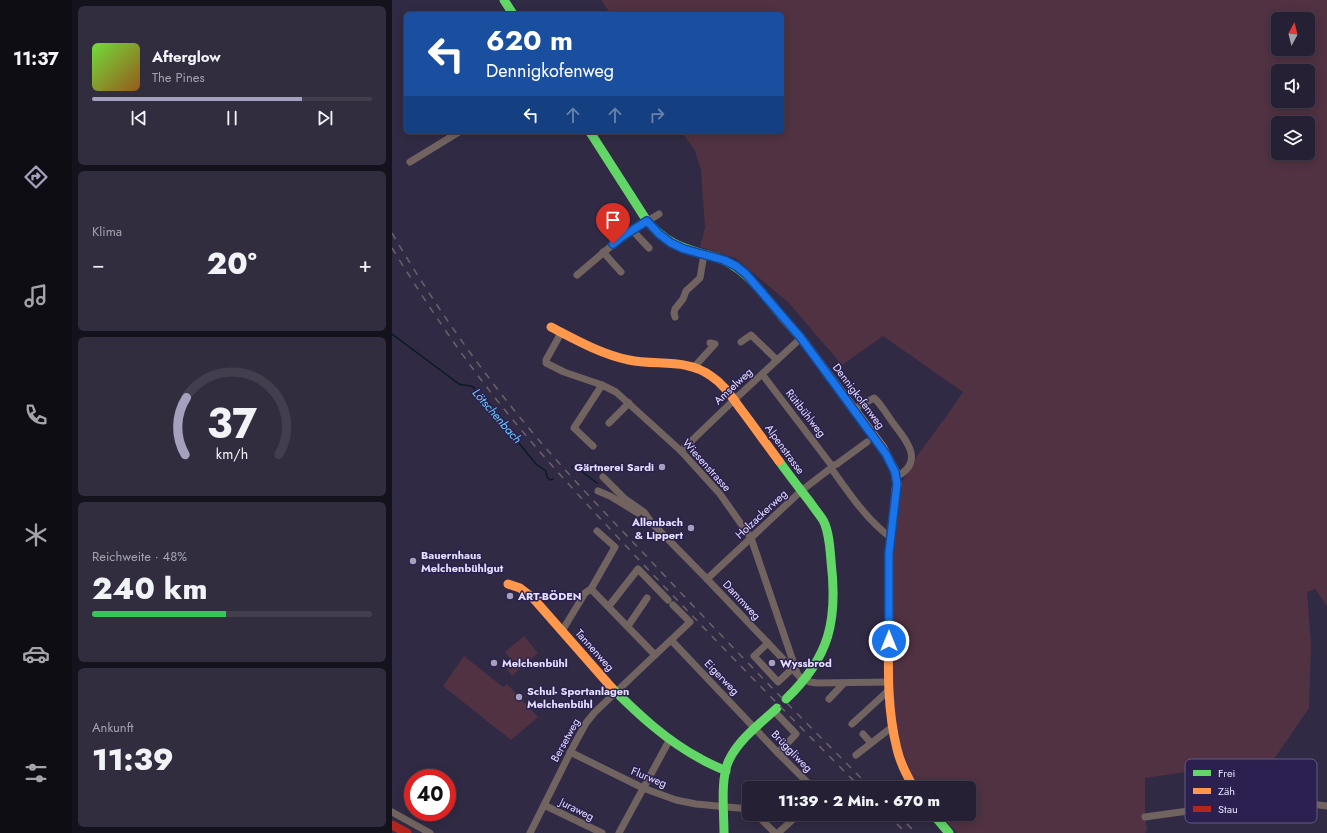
<!DOCTYPE html>
<html lang="de">
<head>
<meta charset="utf-8">
<style>
  body { margin:0; font-family:Jost,sans-serif; background:#312d3f; color:#f1f3f6; height:100vh; display:flex; flex-direction:column; font-size:15px; white-space:nowrap }
  * { box-sizing:border-box; margin:0 }
  p { font-size:13px; color:#a3a3ac }
  .icon { flex:none; width:22px; height:22px; fill:none; stroke:currentColor; stroke-width:2; stroke-linecap:round; stroke-linejoin:round }
  .map { position:relative; flex:1; overflow:hidden }
  .panel { display:flex; flex-direction:column; gap:6px; padding:6px; background:#14121c; width:320px }
  .panel>* { flex:none }
  .hud { position:absolute; left:12px; top:12px; width:380px; height:122px; border-radius:6px; box-shadow:0 2px 10px #0003,0 0 0 1px #423e4e; background:#1a4fa0; color:#fff; overflow:hidden }
  .needle { width:26px; rotate:7deg }
  .controls { position:absolute; left:879px; top:12px; display:grid; gap:8px }
  .controls a { display:grid; place-items:center; width:44px; height:44px; border-radius:6px; background:#252033; box-shadow:0 2px 10px #0003,0 0 0 1px #423e4e; font-size:20px }
  .speed { position:absolute; left:12px; top:769px; display:flex; gap:8px; font-size:20px; font-weight:700; text-align:center }
  .speed>* { display:grid; place-content:center; width:52px; height:52px; border-radius:50%; background:#252033; box-shadow:0 2px 10px #0003,0 0 0 1px #423e4e; line-height:1 }
  .speed .limit { border:6px solid #d22; background:#fff; color:#111 }
  .pin { position:absolute; display:grid; place-items:center; width:34px; height:34px; color:#fff; margin:-41px -17px; border-radius:50% 50% 50% 0; rotate:-45deg; box-shadow:0 0 4px #0007 }
  .pin .icon { rotate:45deg }
  .me { position:absolute; width:44px; margin:-22px; rotate:0deg; stroke-linejoin:round; filter:drop-shadow(0 0 3px #0008) }
  .turn { display:flex; align-items:center; gap:14px; height:84px; padding:0 16px; font-size:18px }
  .turn .icon { width:52px; height:52px; stroke-width:2.5 }
  .turn b { display:block; font-size:28px; line-height:34px }
  .lanes { display:flex; align-items:center; height:38px; padding:0 16px; background:#0003; justify-content:center; gap:20px; direction:ltr }
  .lanes .off { opacity:.35 }
  .big { font-size:30px; font-weight:800; line-height:1.1 }
  .panel .widget { flex:1; display:flex; flex-direction:column; justify-content:center; gap:6px; min-width:0; padding:0 14px; border-radius:6px; background:#312d3f }
  .panel .dial { align-items:center; gap:0 }
  .dial svg { height:104px; overflow:visible; fill:none; stroke:#423e4e; stroke-width:7; stroke-linecap:round; text-anchor:middle }
  .dial text { fill:#f1f3f6; stroke:none }
  .song { display:flex; align-items:center; gap:12px }
  .cover { width:48px; height:48px; border-radius:6px; background:linear-gradient(135deg,hsl(100 70% 55%),hsl(30 70% 35%)) }
  .played { height:4px; border-radius:2px; background:linear-gradient(90deg,#a5a0bd 75%,#423e4e 75%) }
  .keys { display:flex; justify-content:space-around; direction:ltr }
  .heat { display:flex; justify-content:space-between; align-items:center; font-size:22px; direction:ltr }
  .charge { height:6px; border-radius:3px; background:linear-gradient(90deg,#34c759 48%,#423e4e 0) }
  .trip { position:absolute; left:350px; top:781px; width:234px; height:40px; border-radius:6px; background:#252033; box-shadow:0 2px 10px #0003,0 0 0 1px #423e4e; font-weight:800; line-height:40px; text-align:center }
  main { display:flex; flex:1; min-height:0 }
  .dock { display:flex; flex-direction:column; width:72px; justify-content:space-around; align-items:center; background:#0f0d14; color:#a3a3ac }
  .dock .icon { width:28px; height:28px }
  .dock .selected { color:#a5a0bd }
  .dock b { font-size:18px; color:#f1f3f6 }
  .map>svg:first-child { display:block }
</style>
</head>
<body>
<main>
<nav class="dock">
<b>11:37</b>
<svg class="icon selected" aria-label="directions" viewBox="0 0 24 24"><path d="M12 3l9 9-9 9-9-9zM9 14v-3h6M13 9l2 2-2 2"/></svg>
<svg class="icon" aria-label="music" viewBox="0 0 24 24"><path d="M9 18V5l10-2v13"/><circle cx="6" cy="18" r="3"/><circle cx="16" cy="16" r="3"/></svg>
<svg class="icon" aria-label="phone" viewBox="0 0 24 24"><path d="M5 4h4l2 5-3 2q2 4 5 5l2-3 5 2v4C11 20 4 13 5 4z"/></svg>
<svg class="icon" aria-label="climate" viewBox="0 0 24 24"><path d="M12 3v18M4 7l16 10M4 17L20 7"/></svg>
<svg class="icon" aria-label="car" viewBox="0 0 24 24"><path d="M5 17H2v-5l4-1 3-4h7l3 4 3 1v5h-3M9 17h6M6 11h13"/><circle cx="7" cy="17" r="2"/><circle cx="17" cy="17" r="2"/></svg>
<svg class="icon" aria-label="filters" viewBox="0 0 24 24"><path d="M4 7h16M4 17h16"/><circle cx="9" cy="7" r="2"/><circle cx="15" cy="17" r="2"/></svg>
</nav>
<section class="panel">
<div class="widget">
<div class="song"><i class="cover"></i><div><b>Afterglow</b><p>The Pines</p></div></div>
<div class="played"></div>
<div class="keys"><svg class="icon" aria-label="previous" viewBox="0 0 24 24"><path d="M18 5L8 12l10 7zM5 5v14"/></svg><svg class="icon" aria-label="pause" viewBox="0 0 24 24"><path d="M8 5v14M16 5v14"/></svg><svg class="icon" aria-label="next" viewBox="0 0 24 24"><path d="M6 5l10 7-10 7zM19 5v14"/></svg></div>
</div>
<div class="widget"><p>Klima</p>
<div class="heat"><a>−</a><b class="big">20°</b><a>+</a></div>
</div>
<div class="widget dial"><svg viewBox="0 0 100 80">
<path d="M14 69A42 42 0 1 1 86 69"/>
<path d="M14 69A42 42 0 0 1 15 25" stroke="#a5a0bd"/>
<text x="50" y="56" font-size="32" font-weight="700">37</text>
<text x="50" y="72" font-size="11">km/h</text>
</svg></div>
<div class="widget"><p>Reichweite · 48%</p><b class="big">240 km</b><div class="charge"></div></div>
<div class="widget"><p>Ankunft</p><b class="big">11:39</b></div>
</section>
<div class="map">
<svg width="935" height="833" viewBox="0 0 935 833">
  <rect width="100%" height="100%" fill="#312a44"/>
  <g fill="#503243" fill-rule="evenodd">
    <path d="M209,0H935V606L923,589L915,592L919,645L917,708L882,759L753,778V817L755,829L753,833H565L548,814H577V788H526L522,784L499,719L497,641L504,492L525,456L556,414L571,392L491,336L450,365L396,302L343,258L308,247L313,228L309,170L303,151L290,132H390V14H219ZM886,19H916V49H886ZM886,71H916V101H886ZM886,123H916V153H886Z"/>
    <polygon points="132,636 146,653 120,676 114,668 121,662 113,652"/>
    <polygon points="72,656 111,687 115,684 146,717 119,740 51,686"/>
  </g>
  <g fill="none" stroke-linecap="round" stroke-linejoin="round">
    <g stroke="#081b26" stroke-width="1.5">
      <path d="M0,334L67,384C79,388 80,381 86,396L94,400L100,407L104,418L111,427L121,437L126,439V442L144,464L154,471L155,477L158,480L161,479"/>
      <polyline points="180,467 185,468 205,483"/>
    </g>
    <g stroke="#716360" stroke-width="7">
      <polyline points="18,162 67,132"/>
      <polyline points="240,230 257,248"/>
      <polyline points="211,252 229,272"/>
      <polyline points="185,275 231,236 267,214"/>
      <polyline points="283,317 282,313 283,309 291,299 294,291 308,278 312,254"/>
      <polyline points="169,333 154,360 154,363 172,372 210,385 224,392 289,451 328,494 359,538 405,673"/>
      <polyline points="349,342 359,335 385,360"/>
      <polyline points="303,366 323,344 318,343"/>
      <polyline points="370,374 440,466"/>
      <path d="M462,409L482,398C490,405 495,415 501,423C515,441 533,462 504,477"/>
      <polyline points="217,423 237,403"/>
      <polyline points="201,446 182,428 210,385"/>
      <polyline points="289,451 342,400 409,338"/>
      <path d="M439,468C457,493 474,519 498,537"/>
      <polyline points="211,477 232,498 252,512 259,522 315,579 409,678 418,682 425,683 497,682"/>
      <polyline points="206,491 218,496 246,513"/>
      <polyline points="315,579 409,491 439,468 440,466 445,464 475,442"/>
      <polyline points="199,589 263,655 279,640 386,753 421,788"/>
      <polyline points="217,606 246,569 276,600"/>
      <polyline points="236,626 255,598"/>
      <polyline points="170,631 193,593 199,589 223,547 205,531"/>
      <polyline points="279,640 298,622 281,605"/>
      <polyline points="376,643 362,656 386,682 400,669"/>
      <polyline points="437,699 452,683"/>
      <polyline points="382,711 404,734 386,753"/>
      <polyline points="460,724 497,690"/>
      <polyline points="471,734 479,743"/>
      <polyline points="178,752 251,788 284,800 304,804 357,809"/>
      <polyline points="464,755 500,727"/>
      <polyline points="152,805 210,833"/>
      <polyline points="0,812 38,833"/>
      <polyline points="364,814 383,833"/>
      <polyline points="753,817 882,799 935,806"/>
      <polyline points="138,833 182,745 194,723 203,712 263,655"/>
      <polyline points="227,833 278,739"/>
      <polyline points="386,833 407,814"/>
    </g>
    <g stroke="#63d668" stroke-width="9">
      <polyline points="112,0 121,14"/>
      <path d="M198,132L255,221C274,242 286,247 312,254C319,256 327,258 333,261C358,273 374,298 392,319"/>
      <path d="M387,461C397,475 408,489 418,502C422,508 427,514 431,520C437,531 438,548 439,561C446,620 438,657 394,699"/>
      <path d="M220,688C247,715 275,741 309,759C317,764 326,767 334,771"/>
      <polyline points="541,814 557,833"/>
      <path d="M332,833C332,812 328,779 337,760C347,739 369,723 385,708"/>
    </g>
    <g stroke="#ff974d" stroke-width="9">
      <polyline points="392,319 409,338 491,448 503,471 505,484 504,490"/>
      <path d="M159,327C184,340 209,354 237,360C264,366 295,358 319,376C333,385 341,399 351,412C363,428 375,445 387,461"/>
      <polyline points="116,584 128,588 141,598 220,688"/>
      <path d="M497,606C497,653 493,702 505,749C508,762 515,776 522,788"/>
    </g>
    <g stroke="#b3261e" stroke-width="9">
      <polyline points="497,606 497,553 504,490"/>
      <polyline points="0,825 15,833"/>
    </g>
    <g stroke="#6b6169" stroke-width="1.5" stroke-dasharray="7 7" stroke-linecap="butt">
      <path d="M0,233C41,303 88,370 140,432C177,476 218,518 258,560C330,637 404,713 479,788"/>
      <path d="M0,248C32,300 66,351 104,399C150,457 200,510 250,563C322,639 395,714 469,788"/>
      <polyline points="495,814 514,833"/>
      <polyline points="505,814 524,833"/>
    </g>
  </g>
  <g fill="none" stroke-linecap="round" stroke-linejoin="round">
    <defs>
      <polyline id="route" points="221,244 231,236 255,221 267,234 279,243 292,249 332,260 344,266 354,274 409,338 494,454 503,472 505,484 497,553 497,641"/>
    </defs>
    <use href="#route" stroke="#114b97" stroke-width="10"/>
    <use href="#route" stroke="#1a73e8" stroke-width="7"/>
  </g>
  <g fill="#a5a0bd" stroke="#2b204f" stroke-width="1.5">
    <circle cx="270" cy="467" r="4"/>
    <circle cx="299" cy="528" r="4"/>
    <circle cx="21" cy="561" r="4"/>
    <circle cx="118" cy="596" r="4"/>
    <circle cx="102" cy="663" r="4"/>
    <circle cx="380" cy="663" r="4"/>
    <circle cx="127" cy="697" r="4"/>
  </g>
  <g text-anchor="middle" stroke-width="3" stroke-linejoin="round" paint-order="stroke">
    <g font-size="11" fill="#e4e0fe" stroke="#2b204f">
      <text transform="translate(341 386) rotate(-43)" y="4">Amselweg</text>
      <text transform="translate(467 396) rotate(53)" y="4">Dennigkofenweg</text>
      <text transform="translate(414 413) rotate(52)" y="4">Rütibühlweg</text>
      <text transform="translate(393 449) rotate(54)" y="4">Alpenstrasse</text>
      <text transform="translate(315 465) rotate(48)" y="4">Wiesenstrasse</text>
      <text transform="translate(369 514) rotate(-43)" y="4">Holzackerweg</text>
      <text transform="translate(350 600) rotate(47)" y="4">Dammweg</text>
      <text transform="translate(203 650) rotate(48)" y="4">Tannenweg</text>
      <text transform="translate(330 677) rotate(46)" y="4">Eigerweg</text>
      <text transform="translate(173 740) rotate(-61)" y="4">Bersetweg</text>
      <text transform="translate(400 751) rotate(46)" y="4">Brüggliweg</text>
      <text transform="translate(257 777) rotate(22)" y="4">Flurweg</text>
      <text transform="translate(185 809) rotate(26)" y="4">Juraweg</text>
    </g>
    <g font-size="11" font-weight="bold" fill="#e4e0fe" stroke="#2b204f" text-anchor="start">
      <text x="262" y="471" text-anchor="end">Gärtnerei Sardi</text>
      <text x="291" y="526" text-anchor="end">Allenbach<tspan x="291" dy="13">&amp; Lippert</tspan></text>
      <text x="29" y="559">Bauernhaus<tspan x="29" dy="13">Melchenbühlgut</tspan></text>
      <text x="126" y="600">ART-BÖDEN</text>
      <text x="110" y="667">Melchenbühl</text>
      <text x="388" y="667">Wyssbrod</text>
      <text x="135" y="695">Schul- Sportanlagen<tspan x="135" dy="13">Melchenbühl</tspan></text>
    </g>
    <g font-size="12" font-style="italic" fill="#6acefe" stroke="#2b204f">
      <text transform="translate(105 416) rotate(49)" y="4">Lötschenbach</text>
    </g>
  </g>
  <rect x="793" y="759" width="132" height="64" rx="6" fill="#2b204f" stroke="#625a84" stroke-width="1"/>
  <rect x="801" y="770" width="18" height="6" fill="#63d668"/>
  <rect x="801" y="788" width="18" height="6" fill="#ff974d"/>
  <rect x="801" y="806" width="18" height="6" fill="#b3261e"/>
  <g font-size="11" fill="#e4e0fe">
    <text x="826" y="777">Frei</text>
    <text x="826" y="795">Zäh</text>
    <text x="826" y="813">Stau</text>
  </g>
</svg>
<div class="controls">
<a><svg class="needle" viewBox="-14 -14 28 28"><path d="M0-13l5 13h-10z" fill="#e53935"/><path d="M0 13l5-13h-10z" fill="#a3a3ac"/></svg></a>
<a><svg class="icon" aria-label="sound" viewBox="0 0 24 24"><path d="M4 9h4l5-4v14l-5-4H4zM17 9q2 3 0 6"/></svg></a>
<a><svg class="icon" aria-label="layers" viewBox="0 0 24 24"><path d="M12 4l9 5-9 5-9-5zM3 14l9 5 9-5"/></svg></a>
</div>
<div class="speed"><div class="limit">40</div></div>
<div class="pin" style="left:221px;top:244px;background:#d93025"><svg class="icon" aria-label="arrive" viewBox="0 0 24 24"><path d="M6 21V4h12l-3 4 3 4H6"/></svg></div>
<svg class="me" style="left:497px;top:641px" viewBox="-20 -20 40 40"><circle r="17" fill="#1a73e8" stroke="#fff" stroke-width="3"/><path d="M0-11L8 9 0 5-8 9z" fill="#fff"/></svg>
<div class="trip">11:39 · 2 Min. · 670 m</div>
<div class="hud">
<div class="turn"><svg class="icon" aria-label="left" viewBox="0 0 24 24"><path d="M17 20v-9H6M10 6l-5 5 5 5"/></svg><div><b>620 m</b>Dennigkofenweg</div></div>
<div class="lanes"><svg class="icon" aria-label="left" viewBox="0 0 24 24"><path d="M17 20v-9H6M10 6l-5 5 5 5"/></svg><svg class="icon off" aria-label="ahead" viewBox="0 0 24 24"><path d="M12 20V5M6 11l6-6 6 6"/></svg><svg class="icon off" aria-label="ahead" viewBox="0 0 24 24"><path d="M12 20V5M6 11l6-6 6 6"/></svg><svg class="icon off" aria-label="right" viewBox="0 0 24 24"><path d="M7 20v-9h11M14 6l5 5-5 5"/></svg></div>
</div>
</div>
</main>
</body>
</html>
